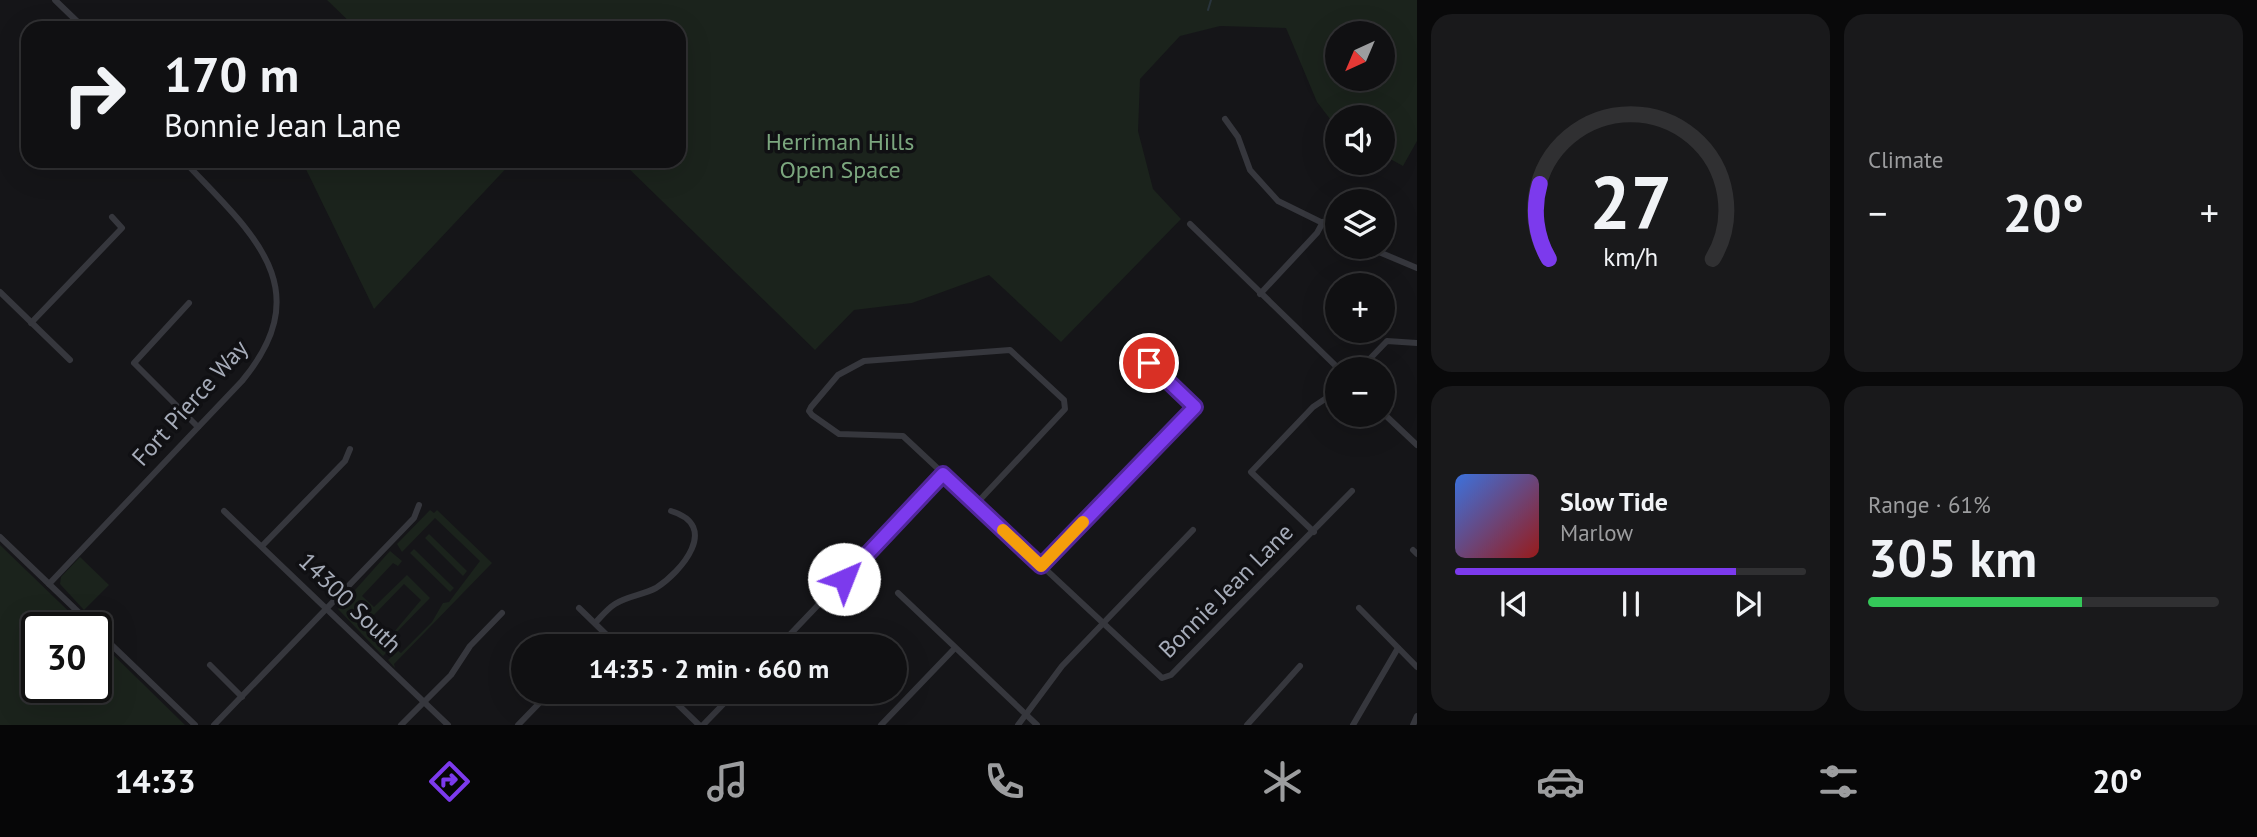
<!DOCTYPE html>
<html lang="en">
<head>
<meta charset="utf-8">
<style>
  body { margin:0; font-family:"PT Sans",sans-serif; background:#19191b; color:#f1f3f6; height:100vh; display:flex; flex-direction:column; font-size:26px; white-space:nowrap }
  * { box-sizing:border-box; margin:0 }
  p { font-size:23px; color:#9c9d9f }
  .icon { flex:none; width:38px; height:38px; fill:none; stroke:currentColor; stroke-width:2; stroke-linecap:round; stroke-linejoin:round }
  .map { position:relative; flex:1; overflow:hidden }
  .sheet { display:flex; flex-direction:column; gap:14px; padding:14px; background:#09090a; width:840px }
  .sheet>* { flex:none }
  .banner { position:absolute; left:21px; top:21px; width:665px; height:147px; border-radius:21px; box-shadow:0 7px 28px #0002,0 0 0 2px #303032; background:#101012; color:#f1f3f6; overflow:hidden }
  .needle { width:46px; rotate:224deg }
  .fabs { position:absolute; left:1325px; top:21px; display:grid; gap:14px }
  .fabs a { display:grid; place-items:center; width:70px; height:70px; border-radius:50%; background:#101012; box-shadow:0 7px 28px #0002,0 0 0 2px #303032; font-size:35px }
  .speed { position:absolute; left:21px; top:612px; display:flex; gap:14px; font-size:35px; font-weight:700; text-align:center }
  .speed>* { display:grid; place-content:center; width:91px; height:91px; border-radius:50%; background:#101012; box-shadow:0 7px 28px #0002,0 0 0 2px #303032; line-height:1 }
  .speed .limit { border:4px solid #111; border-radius:10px; background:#fff; color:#111 }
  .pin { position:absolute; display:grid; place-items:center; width:60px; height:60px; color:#fff; margin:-30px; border:4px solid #fff; border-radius:50%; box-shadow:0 2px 7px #0007 }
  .me { position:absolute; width:77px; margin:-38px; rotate:44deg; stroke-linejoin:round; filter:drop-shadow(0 0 5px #0008) }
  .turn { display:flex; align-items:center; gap:24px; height:147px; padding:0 28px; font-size:32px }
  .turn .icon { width:91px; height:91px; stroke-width:2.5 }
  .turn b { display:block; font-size:49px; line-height:60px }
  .big { font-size:52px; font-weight:700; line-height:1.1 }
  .sheet .tile { flex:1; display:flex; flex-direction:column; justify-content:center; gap:10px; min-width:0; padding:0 24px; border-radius:21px; background:#19191b }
  .sheet .dial { align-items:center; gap:0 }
  .dial svg { height:182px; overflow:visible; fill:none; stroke:#303032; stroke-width:7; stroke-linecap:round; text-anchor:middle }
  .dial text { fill:#f1f3f6; stroke:none }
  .song { display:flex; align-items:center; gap:21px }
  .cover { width:84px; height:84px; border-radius:10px; background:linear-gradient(135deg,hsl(220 70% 55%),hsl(0 70% 35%)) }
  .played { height:7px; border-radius:4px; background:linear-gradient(90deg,#7c3aed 80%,#303032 80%) }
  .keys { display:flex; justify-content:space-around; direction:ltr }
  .heat { display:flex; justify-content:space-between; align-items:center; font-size:38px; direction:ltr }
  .charge { height:10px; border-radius:5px; background:linear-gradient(90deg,#34c759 61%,#303032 0) }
  .sheet .tiles { flex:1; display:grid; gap:14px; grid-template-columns:repeat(2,1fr) }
  .trip { position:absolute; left:511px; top:634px; width:396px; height:70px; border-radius:35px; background:#101012; box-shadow:0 7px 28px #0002,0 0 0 2px #303032; font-weight:700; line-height:70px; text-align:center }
  .dock { display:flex; height:112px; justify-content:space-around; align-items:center; background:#060607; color:#9c9d9f }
  .dock .icon { width:49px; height:49px }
  .dock .selected { color:#7c3aed }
  .dock b { font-size:32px; color:#f1f3f6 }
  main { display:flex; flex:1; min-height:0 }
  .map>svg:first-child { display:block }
</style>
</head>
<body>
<main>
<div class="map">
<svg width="1417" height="725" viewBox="0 0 1417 725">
  <rect width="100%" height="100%" fill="#151518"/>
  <g fill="#1b231c" fill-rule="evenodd">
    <path d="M327,0H1417V141L1403,166L1383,155L1382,117H1337V128L1317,102L1286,28L1220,26L1180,36L1140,79L1138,131L1153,189L1181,219L1061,342L989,275L912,303L854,310L815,350L621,161H679V28H356ZM1382,33V79H1337V33Z"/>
    <polygon points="302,161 513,161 374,309"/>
    <polygon points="430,510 434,513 437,510 492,563 394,664 395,668 388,660 398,651 401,653 432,622 443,603 449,602 480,561 435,518 402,552 397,544"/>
    <polygon points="429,534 467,571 463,576 425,538"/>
    <polygon points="0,545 86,628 37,628 37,688 96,688 96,638 185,725 0,725"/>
    <polygon points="414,549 454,588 450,592 410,553"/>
    <path d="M390,551L402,561L398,566L393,563L362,596L374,607L407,575L430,598L388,641L380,640L383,648L385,646L388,651L383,656L338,609ZM404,584L421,600L394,632H381L371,618Z"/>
    <polygon points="80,557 109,585 84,610 60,584 61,577"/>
  </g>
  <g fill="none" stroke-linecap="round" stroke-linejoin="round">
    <polyline stroke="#2a353d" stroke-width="2" points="1208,10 1211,0"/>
    <g stroke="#36373d" stroke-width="6">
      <polyline points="55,0 84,28"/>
      <polyline points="1225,119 1238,137 1250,170 1278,201 1337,230"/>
      <polyline points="1190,224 1339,369"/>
      <polyline points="1367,247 1417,268"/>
      <polyline points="0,292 70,360"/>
      <polyline points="1260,294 1317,233 1323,222"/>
      <polyline points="189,303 134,363 198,427"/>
      <polyline points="31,323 122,228 112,217"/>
      <polyline points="1360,369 1387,341 1417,343"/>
      <polyline points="1382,412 1417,445"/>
      <polyline points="976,504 1065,409 1064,400 1010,350 864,361 838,375 811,407 809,411 812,415 839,434 903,436 1162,678 1171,675 1352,491"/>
      <polyline points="224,511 448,725"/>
      <polyline points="1314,532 1251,472 1313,407 1337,391"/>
      <polyline points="0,537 95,628"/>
      <polyline points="263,545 345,461 350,449"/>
      <polyline points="1413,550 1417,554"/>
      <polyline points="1041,566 1195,407 1134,349"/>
      <path d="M49,584L242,381C321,286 249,231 184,161"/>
      <polyline points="898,593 1037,725"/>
      <polyline points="579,608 618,646"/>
      <polyline points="1359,608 1417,667"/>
      <path d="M595,623C601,617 607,609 615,604C627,596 643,595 656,588C681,572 721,526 671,511"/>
      <polyline points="96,630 195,725"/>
      <polyline points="779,646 943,474"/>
      <polyline points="210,665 242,697"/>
      <polyline points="664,691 699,725"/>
      <polyline points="214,725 414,518 419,505"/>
      <polyline points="401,725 451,675 470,646 502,613"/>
      <polyline points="518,725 551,691"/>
      <polyline points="703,725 736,691"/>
      <polyline points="881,725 955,648"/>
      <polyline points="1018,725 1062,666 1193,530"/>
      <polyline points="1247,725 1300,666"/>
      <polyline points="1353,725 1398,648"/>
      <polyline points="1413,725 1417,716"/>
    </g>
  </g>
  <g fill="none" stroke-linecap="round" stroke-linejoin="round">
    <defs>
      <polyline id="route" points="844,579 943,474 1041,566 1195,407 1149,363"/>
    </defs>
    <use href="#route" stroke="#51269a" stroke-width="18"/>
    <use href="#route" stroke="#7c3aed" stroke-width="12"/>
    <polyline stroke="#f59e0b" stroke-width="12" points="1003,530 1041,566 1083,522"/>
  </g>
  <g text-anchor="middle" stroke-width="7" stroke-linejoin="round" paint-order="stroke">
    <g font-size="24" fill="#7ba67e" stroke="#101013">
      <text x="840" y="150">Herriman Hills<tspan x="840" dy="28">Open Space</tspan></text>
    </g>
    <g font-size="24" fill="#a6acb9" stroke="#101013">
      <text transform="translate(190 403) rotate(-48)" y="8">Fort Pierce Way</text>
      <text transform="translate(1226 591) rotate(-45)" y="8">Bonnie Jean Lane</text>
      <text transform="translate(350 603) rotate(44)" y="8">14300 South</text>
    </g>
  </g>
</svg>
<div class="fabs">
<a><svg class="needle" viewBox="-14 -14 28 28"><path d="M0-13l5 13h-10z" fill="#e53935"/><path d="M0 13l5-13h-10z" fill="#9c9d9f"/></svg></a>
<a><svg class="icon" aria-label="sound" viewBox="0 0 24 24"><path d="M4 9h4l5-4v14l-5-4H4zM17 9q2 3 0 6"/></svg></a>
<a><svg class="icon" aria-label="layers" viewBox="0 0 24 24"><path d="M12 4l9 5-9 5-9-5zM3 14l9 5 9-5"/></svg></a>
<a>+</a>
<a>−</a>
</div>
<div class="speed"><div class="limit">30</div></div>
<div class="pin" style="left:1149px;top:363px;background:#d93025"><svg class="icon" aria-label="arrive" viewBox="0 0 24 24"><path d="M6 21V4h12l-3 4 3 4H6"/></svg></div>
<svg class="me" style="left:844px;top:579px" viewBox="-20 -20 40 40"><circle r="19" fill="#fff"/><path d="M0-13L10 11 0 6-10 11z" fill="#7c3aed"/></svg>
<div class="trip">14:35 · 2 min · 660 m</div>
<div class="banner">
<div class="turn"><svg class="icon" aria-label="right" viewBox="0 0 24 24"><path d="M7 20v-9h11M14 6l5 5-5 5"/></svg><div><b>170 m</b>Bonnie Jean Lane</div></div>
</div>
</div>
<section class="sheet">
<div class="tiles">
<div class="tile dial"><svg viewBox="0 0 100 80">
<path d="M14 69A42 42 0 1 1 86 69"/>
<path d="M14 69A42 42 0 0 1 10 36" stroke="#7c3aed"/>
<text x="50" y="56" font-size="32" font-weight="700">27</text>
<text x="50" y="72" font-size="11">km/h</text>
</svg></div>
<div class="tile"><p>Climate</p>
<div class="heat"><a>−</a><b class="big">20°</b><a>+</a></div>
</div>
<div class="tile">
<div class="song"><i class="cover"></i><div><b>Slow Tide</b><p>Marlow</p></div></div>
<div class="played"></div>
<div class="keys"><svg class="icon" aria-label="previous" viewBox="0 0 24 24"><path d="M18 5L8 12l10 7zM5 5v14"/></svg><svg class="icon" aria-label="pause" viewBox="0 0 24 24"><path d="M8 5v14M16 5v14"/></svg><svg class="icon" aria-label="next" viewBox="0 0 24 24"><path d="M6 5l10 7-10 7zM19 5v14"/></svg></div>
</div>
<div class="tile"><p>Range · 61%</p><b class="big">305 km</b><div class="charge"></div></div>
</div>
</section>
</main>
<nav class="dock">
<b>14:33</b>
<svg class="icon selected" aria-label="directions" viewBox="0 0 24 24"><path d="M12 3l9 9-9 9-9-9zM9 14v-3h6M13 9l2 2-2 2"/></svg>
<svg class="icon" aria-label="music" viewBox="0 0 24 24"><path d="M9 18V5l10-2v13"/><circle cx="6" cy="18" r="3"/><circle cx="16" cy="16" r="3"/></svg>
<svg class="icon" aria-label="phone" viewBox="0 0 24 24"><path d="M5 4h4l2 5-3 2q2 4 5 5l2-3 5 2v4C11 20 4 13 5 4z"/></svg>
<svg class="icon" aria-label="climate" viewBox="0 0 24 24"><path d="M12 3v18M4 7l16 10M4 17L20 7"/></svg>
<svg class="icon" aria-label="car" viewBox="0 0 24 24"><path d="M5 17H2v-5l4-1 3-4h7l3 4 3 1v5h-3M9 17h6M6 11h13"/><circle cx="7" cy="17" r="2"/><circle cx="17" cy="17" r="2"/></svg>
<svg class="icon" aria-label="filters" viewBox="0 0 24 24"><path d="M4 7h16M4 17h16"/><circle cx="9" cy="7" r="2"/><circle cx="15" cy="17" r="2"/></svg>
<b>20°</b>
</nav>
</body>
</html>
